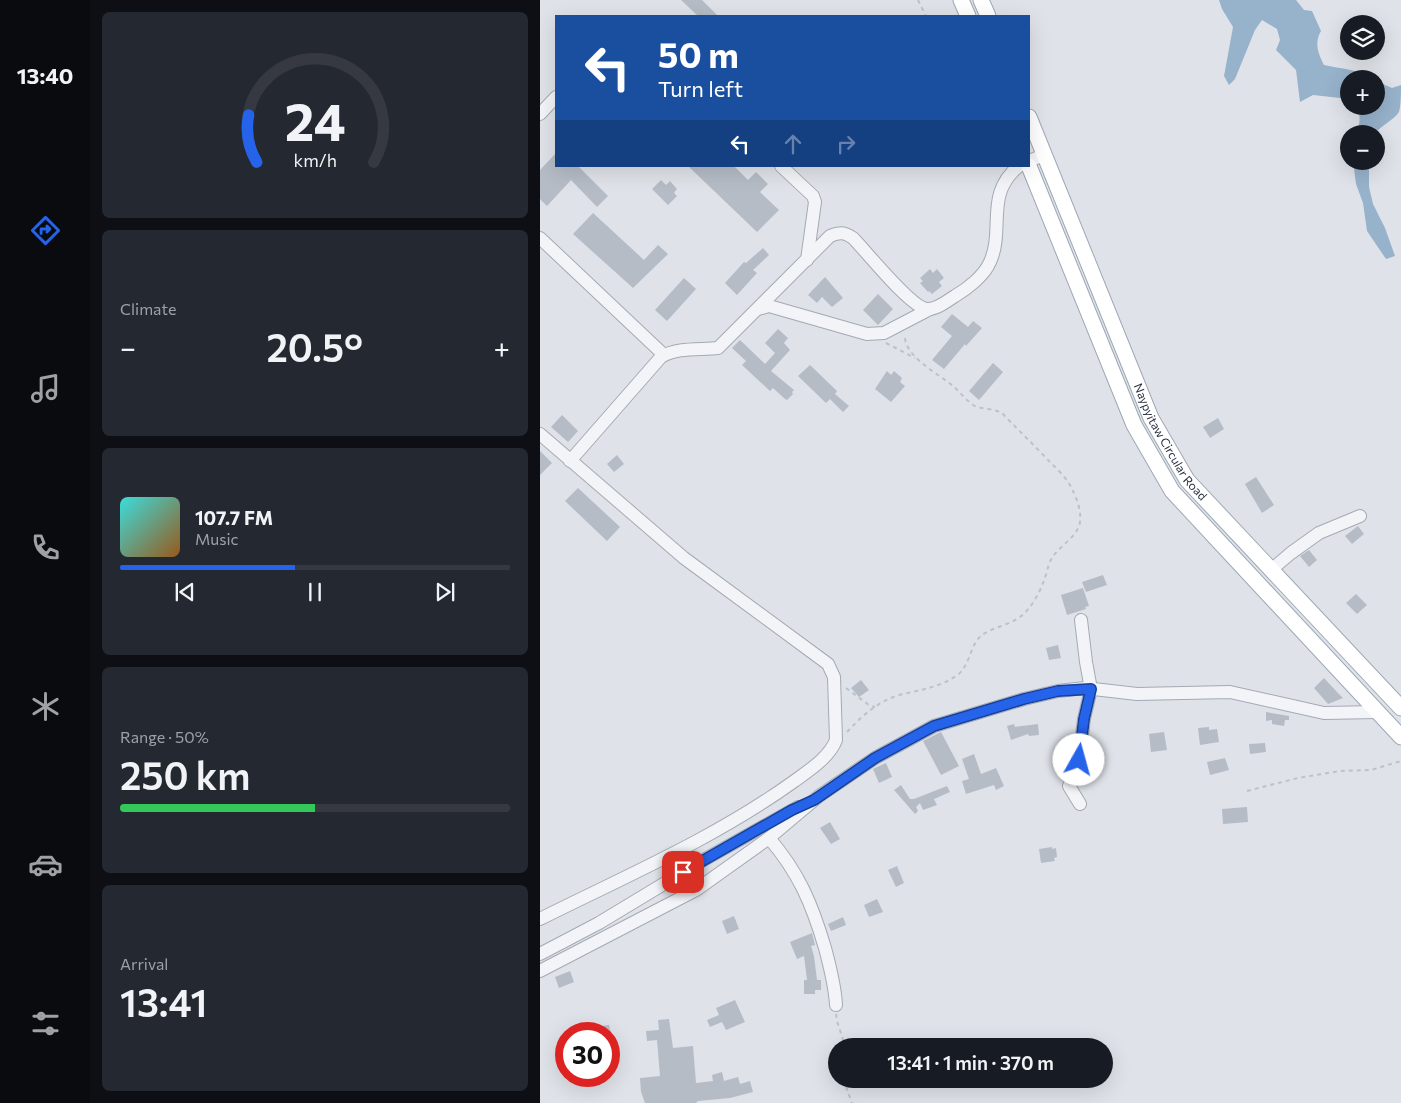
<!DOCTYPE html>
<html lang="en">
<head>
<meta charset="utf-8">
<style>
  body { margin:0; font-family:Commissioner,sans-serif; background:#242831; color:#f1f3f6; height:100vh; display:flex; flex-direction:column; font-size:19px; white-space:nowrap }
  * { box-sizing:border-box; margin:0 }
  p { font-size:16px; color:#9ea1a6 }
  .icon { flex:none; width:28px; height:28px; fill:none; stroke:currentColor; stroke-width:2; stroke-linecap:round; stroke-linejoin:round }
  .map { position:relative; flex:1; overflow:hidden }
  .side { display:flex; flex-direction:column; gap:12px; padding:12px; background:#0d0f14; width:450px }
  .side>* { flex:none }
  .guide { position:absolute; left:15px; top:15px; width:475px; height:152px; border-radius:0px; box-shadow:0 5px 20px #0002; background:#1a4fa0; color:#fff; overflow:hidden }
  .tools { position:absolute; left:800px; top:15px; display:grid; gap:10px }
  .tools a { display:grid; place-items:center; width:45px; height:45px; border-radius:50%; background:#171b24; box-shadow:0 5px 20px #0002; font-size:25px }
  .speed { position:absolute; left:15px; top:1022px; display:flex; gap:10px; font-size:25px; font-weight:700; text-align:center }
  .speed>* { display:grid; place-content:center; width:65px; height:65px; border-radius:50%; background:#171b24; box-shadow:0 5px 20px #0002; line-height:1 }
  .speed .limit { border:8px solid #d22; background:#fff; color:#111 }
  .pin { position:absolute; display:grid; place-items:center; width:42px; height:42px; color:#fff; margin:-21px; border-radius:10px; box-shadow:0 2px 8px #0006 }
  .me { position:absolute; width:55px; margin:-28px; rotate:7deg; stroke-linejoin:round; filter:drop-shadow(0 0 4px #0008) }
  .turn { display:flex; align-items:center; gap:18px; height:105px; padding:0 20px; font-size:22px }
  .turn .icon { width:65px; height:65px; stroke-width:2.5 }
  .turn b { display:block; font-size:35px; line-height:42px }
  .lanes { display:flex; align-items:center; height:48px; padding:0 20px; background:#0003; justify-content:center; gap:25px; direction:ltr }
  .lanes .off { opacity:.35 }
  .big { font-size:38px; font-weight:600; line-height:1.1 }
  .side .card { flex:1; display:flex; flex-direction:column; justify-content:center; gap:8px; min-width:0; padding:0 18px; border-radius:8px; background:#242831 }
  .side .dial { align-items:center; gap:0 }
  .dial svg { height:130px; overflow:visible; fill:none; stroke:#363941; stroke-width:7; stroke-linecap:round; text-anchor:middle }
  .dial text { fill:#f1f3f6; stroke:none }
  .song { display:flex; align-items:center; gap:15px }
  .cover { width:60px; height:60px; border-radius:8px; background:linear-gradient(135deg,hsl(180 70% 55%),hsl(30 70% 35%)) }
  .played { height:5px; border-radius:2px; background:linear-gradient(90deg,#2563eb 45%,#363941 45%) }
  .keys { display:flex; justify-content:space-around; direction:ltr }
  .heat { display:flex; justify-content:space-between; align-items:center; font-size:28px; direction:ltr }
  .charge { height:8px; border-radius:4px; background:linear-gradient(90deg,#34c759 50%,#363941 0) }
  .trip { position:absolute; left:288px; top:1038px; width:285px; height:50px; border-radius:25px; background:#171b24; box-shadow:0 5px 20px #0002; font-weight:600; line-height:50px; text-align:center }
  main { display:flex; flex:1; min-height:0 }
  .tab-bar { display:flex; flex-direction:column; width:90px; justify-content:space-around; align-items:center; background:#090b0e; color:#9ea1a6 }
  .tab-bar .icon { width:35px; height:35px }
  .tab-bar .selected { color:#2563eb }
  .tab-bar b { font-size:22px; color:#f1f3f6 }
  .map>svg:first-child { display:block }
</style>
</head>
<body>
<main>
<nav class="tab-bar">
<b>13:40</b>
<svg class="icon selected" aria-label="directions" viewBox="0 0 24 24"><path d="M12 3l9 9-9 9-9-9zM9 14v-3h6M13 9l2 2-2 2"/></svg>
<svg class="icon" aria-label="music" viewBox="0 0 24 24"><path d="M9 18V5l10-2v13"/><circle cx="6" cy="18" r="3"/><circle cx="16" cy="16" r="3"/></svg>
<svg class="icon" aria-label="phone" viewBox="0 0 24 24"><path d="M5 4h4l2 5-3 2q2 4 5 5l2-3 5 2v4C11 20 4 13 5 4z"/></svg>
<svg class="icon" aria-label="climate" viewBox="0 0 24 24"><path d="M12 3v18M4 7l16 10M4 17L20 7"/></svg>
<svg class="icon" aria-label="car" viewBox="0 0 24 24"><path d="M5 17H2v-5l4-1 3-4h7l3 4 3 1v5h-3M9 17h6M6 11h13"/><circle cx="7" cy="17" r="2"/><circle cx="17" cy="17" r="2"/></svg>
<svg class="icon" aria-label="filters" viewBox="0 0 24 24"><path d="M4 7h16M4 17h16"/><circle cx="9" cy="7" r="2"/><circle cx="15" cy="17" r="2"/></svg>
</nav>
<section class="side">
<div class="card dial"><svg viewBox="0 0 100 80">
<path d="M14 69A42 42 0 1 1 86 69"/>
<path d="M14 69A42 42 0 0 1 9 40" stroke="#2563eb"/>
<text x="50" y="56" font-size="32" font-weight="700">24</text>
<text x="50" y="72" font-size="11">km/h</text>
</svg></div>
<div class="card"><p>Climate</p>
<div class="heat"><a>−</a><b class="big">20.5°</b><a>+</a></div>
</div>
<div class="card">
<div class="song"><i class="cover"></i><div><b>107.7 FM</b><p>Music</p></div></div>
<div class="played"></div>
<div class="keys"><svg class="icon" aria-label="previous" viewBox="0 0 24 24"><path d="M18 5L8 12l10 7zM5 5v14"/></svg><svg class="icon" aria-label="pause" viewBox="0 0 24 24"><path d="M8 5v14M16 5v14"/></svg><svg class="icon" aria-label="next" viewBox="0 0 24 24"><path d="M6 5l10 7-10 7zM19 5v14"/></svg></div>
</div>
<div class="card"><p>Range · 50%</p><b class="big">250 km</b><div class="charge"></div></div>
<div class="card"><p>Arrival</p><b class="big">13:41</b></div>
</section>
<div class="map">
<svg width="861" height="1103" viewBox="0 0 861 1103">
  <rect width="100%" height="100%" fill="#dfe3e9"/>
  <g fill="#97b2cb">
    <path d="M679,0H756L764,10L772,11L781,31C774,43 778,53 784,65C801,69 819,69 833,79H809V99L773,95L760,102L756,70L736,50L740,40L737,29L722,20L715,30L695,79L689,85L684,76L693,27L682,9Z"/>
    <path d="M836,81L852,88L861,85C861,93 861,105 859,112C853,121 841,125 835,134H816C820,124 822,115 815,106H836Z"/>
    <polygon points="813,161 829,161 829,187 833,204 845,228 855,256 846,259 827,231 823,203 816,184"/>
  </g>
  <g fill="#b5bcc6">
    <polygon points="141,0 162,0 178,16 158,16"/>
    <polygon points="16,153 16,166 38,166 68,196 57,207 31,180 7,206 0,199 0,170"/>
    <polygon points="148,166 194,166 208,180 216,172 228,184 220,192 239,210 217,232"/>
    <polygon points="121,180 126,185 130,181 137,189 134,193 137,196 128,205 112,189"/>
    <polygon points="53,213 104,260 118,245 128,254 93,288 33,234"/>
    <polygon points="223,248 229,255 213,270 217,273 197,295 185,283 204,262 206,263"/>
    <polygon points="390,269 393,273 397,269 404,278 399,282 402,286 392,294 389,291 388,292 380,283 383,281 380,278"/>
    <polygon points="285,277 303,298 292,307 282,297 277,303 268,295"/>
    <polygon points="144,278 156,289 127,321 115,310"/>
    <polygon points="338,294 353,309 338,325 323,310"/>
    <polygon points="412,314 428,327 433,321 442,328 426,346 425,344 404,369 392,360 412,336 401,327"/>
    <polygon points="238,329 248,338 244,343 250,350 231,371 254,390 252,392 253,394 247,400 245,399 233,388 230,391 202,365 206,361 192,348 200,340 225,364 235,353 225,343"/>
    <polygon points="453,363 463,372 439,400 429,391"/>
    <polygon points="270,365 297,391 295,394 309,406 303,412 290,399 286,403 258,376"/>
    <polygon points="347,371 351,375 354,371 362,378 360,382 365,386 351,402 335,389"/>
    <polygon points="22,415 38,431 28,442 11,427"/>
    <polygon points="678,418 684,429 670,438 663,427"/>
    <polygon points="0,451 12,463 0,475"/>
    <polygon points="77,455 84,464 74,472 67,464"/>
    <polygon points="716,477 734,505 722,513 705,484"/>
    <polygon points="38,488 80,527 67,541 25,501"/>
    <polygon points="818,526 824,534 812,544 805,536"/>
    <polygon points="769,550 777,560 769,567 760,556"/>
    <polygon points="563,575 567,585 546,592 542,582"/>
    <polygon points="543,588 549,606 545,607 546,609 527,615 521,595"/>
    <polygon points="816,594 827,605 817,614 806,603"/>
    <polygon points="518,645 521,658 509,660 506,648"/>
    <polygon points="784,678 797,692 803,698 788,704 774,688"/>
    <polygon points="321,680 329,690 319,697 311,688"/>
    <polygon points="726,712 749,716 749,720 745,720 744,726 732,724 732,720 726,721"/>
    <polygon points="474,724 475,727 498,724 499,735 489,736 488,734 471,740 467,726"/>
    <polygon points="669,727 669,730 677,729 679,742 660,745 658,728"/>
    <polygon points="401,732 419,766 401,775 383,741"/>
    <polygon points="624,732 627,750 611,752 609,734"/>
    <polygon points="725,743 726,752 710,754 709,744"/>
    <polygon points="434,754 441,774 456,768 464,786 456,790 454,785 426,794 422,781 429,779 422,759"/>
    <polygon points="685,758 689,770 670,775 667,762"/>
    <polygon points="346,763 352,777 339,783 333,769"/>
    <polygon points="361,785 370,799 374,799 407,786 410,792 394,799 397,805 383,810 380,803 376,807 378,811 375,814 354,790"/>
    <polygon points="707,807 708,822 683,824 682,809"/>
    <polygon points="290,822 300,839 291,844 280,828"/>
    <polygon points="512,847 512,849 516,848 517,857 514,858 515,861 501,863 499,849"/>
    <polygon points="357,866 364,883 356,887 348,870"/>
    <polygon points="337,899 343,912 329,917 324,905"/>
    <polygon points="194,916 199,929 187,934 182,921"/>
    <polygon points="303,917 306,925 291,931 288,924"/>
    <polygon points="272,933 275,945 271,946 274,956 277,980 281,980 281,990 275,990 275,994 264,994 264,980 267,980 264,956 257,959 250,942"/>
    <polygon points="30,971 34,982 19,988 15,977"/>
    <polygon points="195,1000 205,1022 186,1030 182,1022 170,1027 167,1020 179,1015 176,1008"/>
    <polygon points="129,1019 133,1048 153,1046 156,1083 173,1081 172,1075 182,1072 184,1081 198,1077 200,1084 210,1081 213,1092 190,1098 158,1101 156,1103 105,1103 101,1092 100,1078 120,1076 117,1040 107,1041 106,1031 119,1030 118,1020"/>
    <polygon points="69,1025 71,1034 42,1034 42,1029"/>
  </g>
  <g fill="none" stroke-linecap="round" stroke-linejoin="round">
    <defs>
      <g id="minor">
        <polyline points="0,114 16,97"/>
        <polyline points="489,161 504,155"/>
        <polyline points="241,166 273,196 275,202 267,260"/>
        <polyline points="0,238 124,355"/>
        <polyline points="218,309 229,306 327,334 344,333 390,309"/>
        <path d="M0,434L144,558L288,664L294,677L296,740C289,758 268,771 253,782C175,838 86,876 0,919"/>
        <path d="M30,461L121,357C137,347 160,350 178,348L290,236C300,232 304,232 313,238C326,251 371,308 387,309C396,310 407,301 415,296C427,289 444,276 450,262C465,229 444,194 479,166"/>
        <polyline points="731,570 751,553 779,533 820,516"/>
        <polyline points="540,804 529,786 539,760 544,719 551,689 546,662 541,620"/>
        <path d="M229,838C259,873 272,904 285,948C290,967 295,985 296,1005"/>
        <polyline points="0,954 59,923 160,862 258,807"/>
        <polyline points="0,971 156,890 229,838 279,796 335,758 394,726 484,699 518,691 545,688 597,694 690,692 784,713 837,712"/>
      </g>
      <g id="major">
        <polyline points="421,0 428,16"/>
        <polyline points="441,0 448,16"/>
        <path id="s1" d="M489,117L611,418L647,480L861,708"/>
        <polyline points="489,166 594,425 632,491 861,737"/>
      </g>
    </defs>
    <use href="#minor" stroke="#a4aab3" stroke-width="14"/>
    <use href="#major" stroke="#9da8b5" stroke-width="17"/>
    <g stroke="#bdc1c8" stroke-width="2" stroke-dasharray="4 4" stroke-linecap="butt">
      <polyline points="378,0 386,16"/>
      <polyline points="346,343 375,358"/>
      <polyline points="306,688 329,705 335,707"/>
      <path d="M307,732C322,716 337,702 359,695C379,690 398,688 416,676C431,666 429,645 442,635C452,628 468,625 480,617C490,610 499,594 503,583C507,574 508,562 514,555C522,545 535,537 539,526C543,515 537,498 532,489C527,478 516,468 508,460C493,444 477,429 462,413C453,408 442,410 433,405C426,400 420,392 413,386C399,374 363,356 365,335"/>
      <polyline points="707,791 758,778 800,771 831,770 861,761"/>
      <polyline points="296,1014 297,1021 305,1046"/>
      <polyline points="306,1079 305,1084 312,1103"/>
    </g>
    <use href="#minor" stroke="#f2f4f7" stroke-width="12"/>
    <use href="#major" stroke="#fff" stroke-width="15"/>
  </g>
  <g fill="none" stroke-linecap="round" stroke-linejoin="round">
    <defs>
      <polyline id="route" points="143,872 252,810 274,800 335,758 394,726 484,699 518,691 551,689 544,719 539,760"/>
    </defs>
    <use href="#route" stroke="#184099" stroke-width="12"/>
    <use href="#route" stroke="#2563eb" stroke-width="9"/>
  </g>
  <g text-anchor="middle" stroke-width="4" stroke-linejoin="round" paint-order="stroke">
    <g font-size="12" fill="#273141" stroke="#eef2f6">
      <text dy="4" stroke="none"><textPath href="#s1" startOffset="355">Naypyitaw Circular Road</textPath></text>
    </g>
  </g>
</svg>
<div class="tools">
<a><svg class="icon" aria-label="layers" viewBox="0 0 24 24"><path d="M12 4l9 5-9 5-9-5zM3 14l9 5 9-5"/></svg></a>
<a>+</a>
<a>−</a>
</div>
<div class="speed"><div class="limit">30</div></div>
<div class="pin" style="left:143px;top:872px;background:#d93025"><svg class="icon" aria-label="arrive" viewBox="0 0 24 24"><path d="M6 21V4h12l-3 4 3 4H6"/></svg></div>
<svg class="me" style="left:539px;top:760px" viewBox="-20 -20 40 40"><circle r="19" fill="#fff"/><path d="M0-13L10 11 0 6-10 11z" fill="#2563eb"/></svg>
<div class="trip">13:41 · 1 min · 370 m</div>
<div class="guide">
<div class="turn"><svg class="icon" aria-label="left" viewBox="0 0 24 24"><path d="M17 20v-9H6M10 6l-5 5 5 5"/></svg><div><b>50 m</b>Turn left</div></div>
<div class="lanes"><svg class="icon" aria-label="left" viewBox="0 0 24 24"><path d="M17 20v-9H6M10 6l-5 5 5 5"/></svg><svg class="icon off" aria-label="ahead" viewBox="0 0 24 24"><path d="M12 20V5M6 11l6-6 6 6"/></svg><svg class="icon off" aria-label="right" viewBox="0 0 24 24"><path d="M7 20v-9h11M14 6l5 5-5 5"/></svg></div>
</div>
</div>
</main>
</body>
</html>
